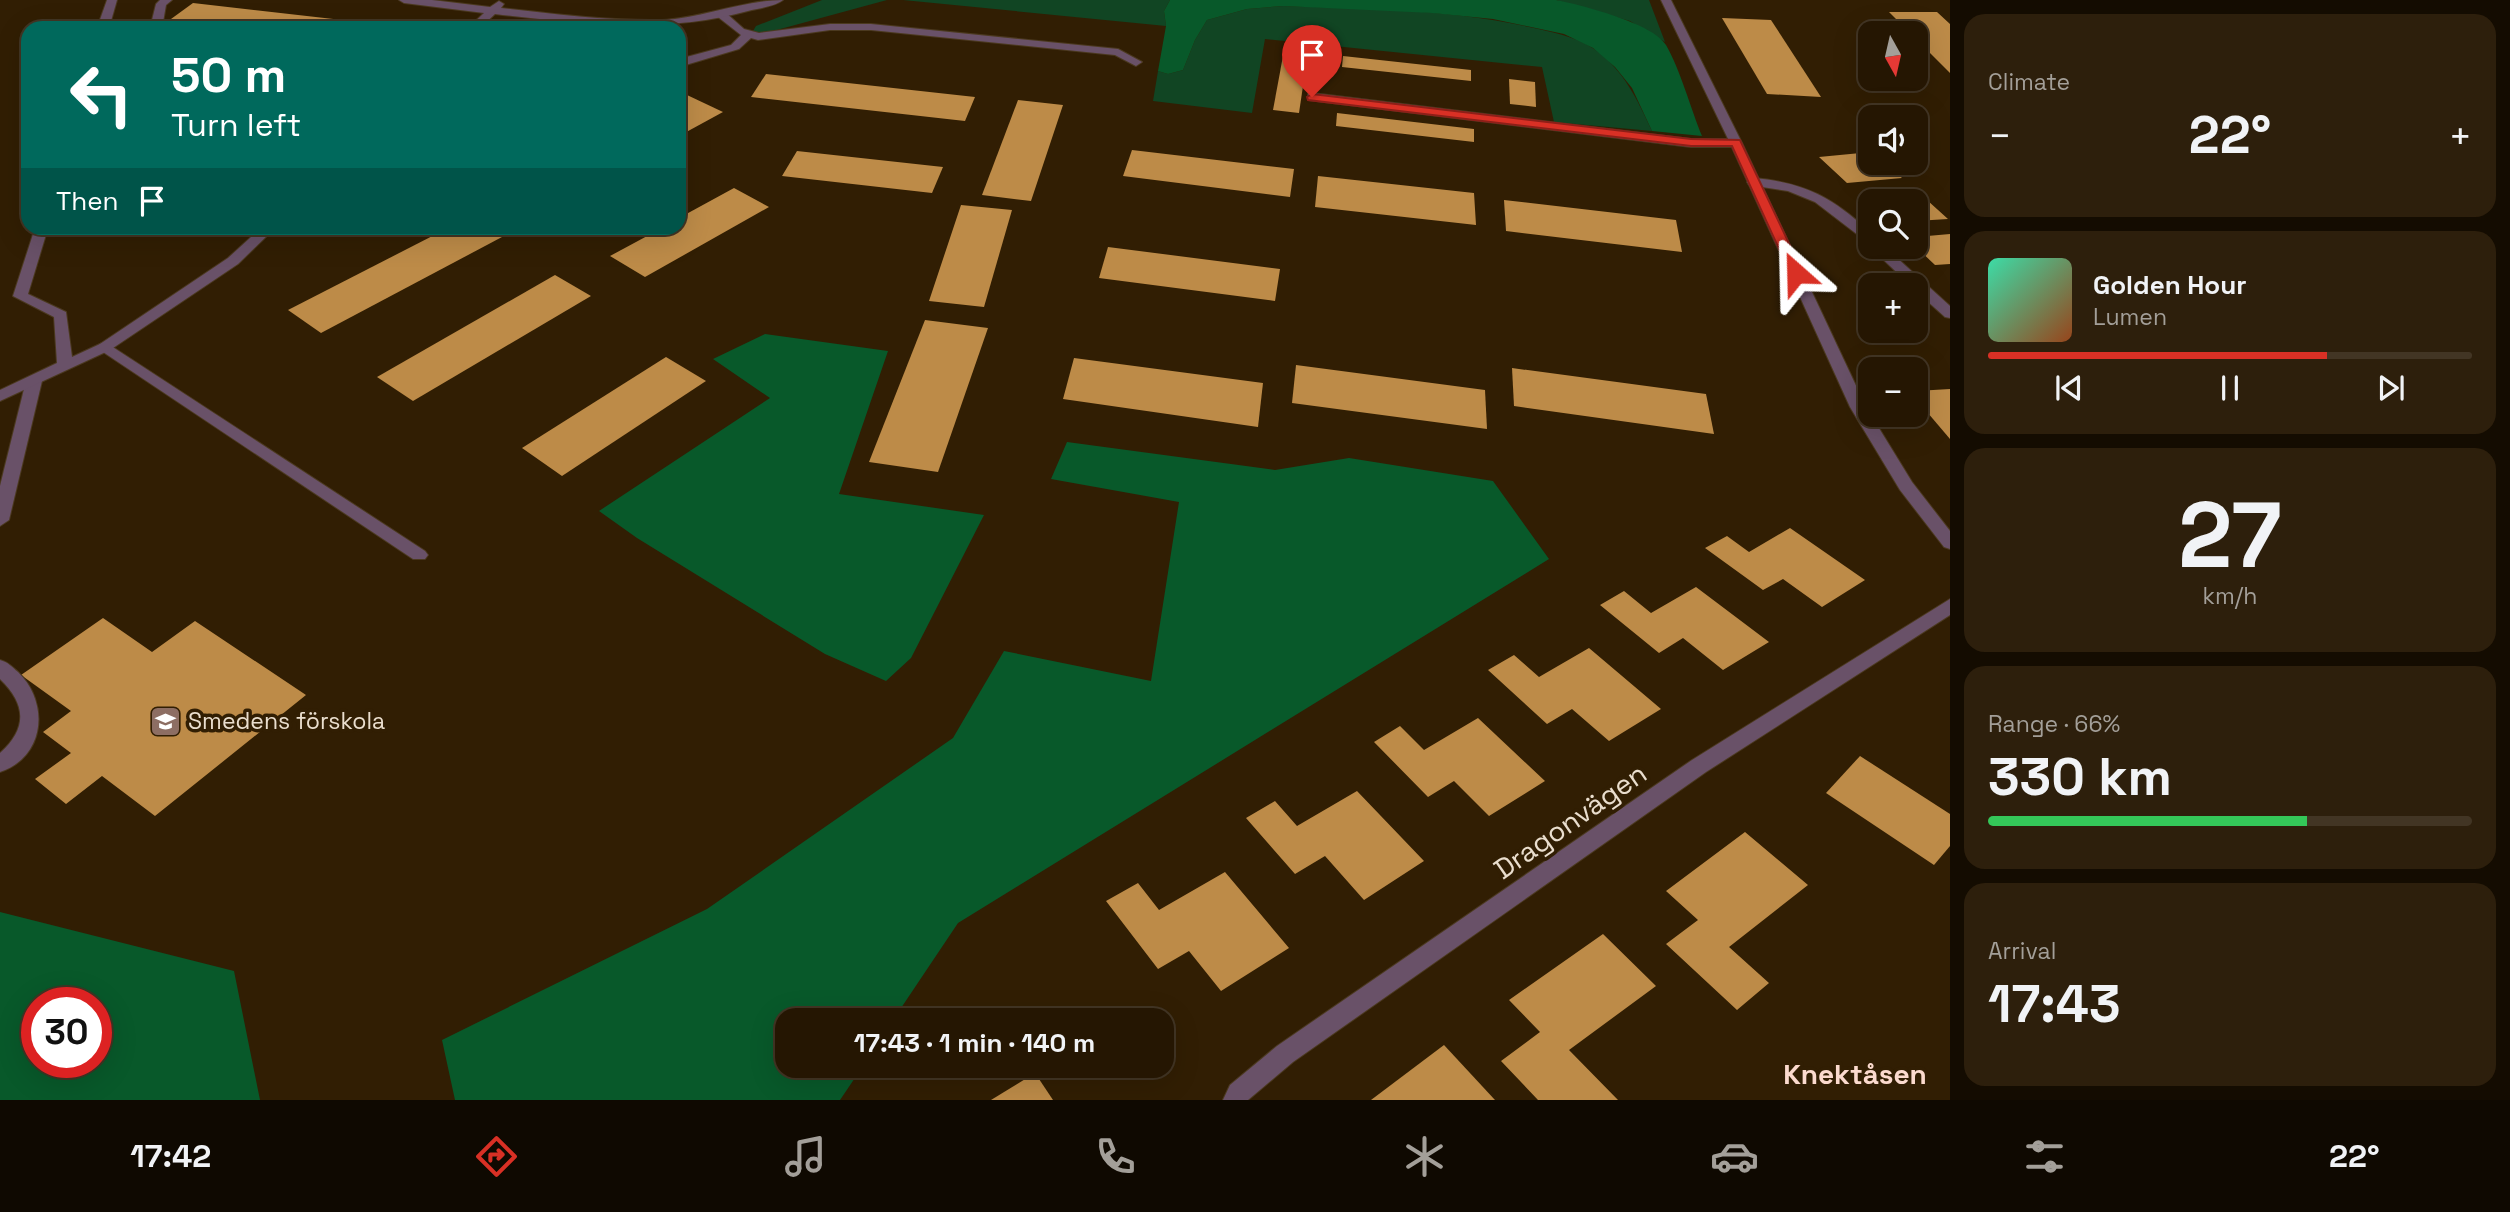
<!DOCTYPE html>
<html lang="en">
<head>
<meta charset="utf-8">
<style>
  body { margin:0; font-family:"Space Grotesk",sans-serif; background:#2d1f0c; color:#f1f3f6; height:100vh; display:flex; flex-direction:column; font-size:26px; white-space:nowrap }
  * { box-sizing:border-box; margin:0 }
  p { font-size:23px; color:#a39f99 }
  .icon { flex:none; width:38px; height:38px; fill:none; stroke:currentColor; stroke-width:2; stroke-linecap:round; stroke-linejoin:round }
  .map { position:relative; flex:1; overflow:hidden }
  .details { display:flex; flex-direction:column; gap:14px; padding:14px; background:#140c01; width:560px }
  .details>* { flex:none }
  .hud { position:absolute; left:21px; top:21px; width:665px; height:214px; border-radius:21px; box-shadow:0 7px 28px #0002,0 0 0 2px #423524; background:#00695c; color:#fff; overflow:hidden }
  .needle { width:46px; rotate:172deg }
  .fabs { position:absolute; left:1858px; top:21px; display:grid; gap:14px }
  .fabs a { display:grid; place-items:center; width:70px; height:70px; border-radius:14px; background:#251602; box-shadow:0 7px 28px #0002,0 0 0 2px #423524; font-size:35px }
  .speed { position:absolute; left:21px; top:987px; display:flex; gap:14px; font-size:35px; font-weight:700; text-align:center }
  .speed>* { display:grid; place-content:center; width:91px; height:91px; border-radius:50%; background:#251602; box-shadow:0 7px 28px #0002,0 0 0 2px #423524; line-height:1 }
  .speed .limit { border:10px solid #d22; background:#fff; color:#111 }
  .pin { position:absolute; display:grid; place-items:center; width:60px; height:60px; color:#fff; margin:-72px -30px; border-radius:50% 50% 50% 0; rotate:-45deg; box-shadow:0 0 7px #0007 }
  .pin .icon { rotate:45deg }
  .me { position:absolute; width:77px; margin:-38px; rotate:335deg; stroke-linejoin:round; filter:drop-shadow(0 0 5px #0008) }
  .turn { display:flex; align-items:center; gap:24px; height:147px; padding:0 35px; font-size:32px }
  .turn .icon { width:91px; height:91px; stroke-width:2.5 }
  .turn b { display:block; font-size:49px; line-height:60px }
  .then { display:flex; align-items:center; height:66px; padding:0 35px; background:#0003; gap:14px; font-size:26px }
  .big { font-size:52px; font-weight:600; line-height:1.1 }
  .details .tile { flex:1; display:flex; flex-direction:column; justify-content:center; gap:10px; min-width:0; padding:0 24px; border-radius:21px; background:#2d1f0c }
  .details .dial { align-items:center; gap:0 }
  .dial b { font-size:91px; line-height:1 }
  .song { display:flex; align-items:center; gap:21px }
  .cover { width:84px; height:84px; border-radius:10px; background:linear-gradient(135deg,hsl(160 70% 55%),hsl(20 70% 35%)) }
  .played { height:7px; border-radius:4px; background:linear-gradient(90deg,#d93025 70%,#423524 70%) }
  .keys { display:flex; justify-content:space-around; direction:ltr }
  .heat { display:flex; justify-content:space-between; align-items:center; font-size:38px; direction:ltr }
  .charge { height:10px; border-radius:5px; background:linear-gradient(90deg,#34c759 66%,#423524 0) }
  .trip { position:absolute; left:775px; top:1008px; width:399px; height:70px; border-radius:21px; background:#251602; box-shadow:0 7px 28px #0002,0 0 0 2px #423524; font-weight:600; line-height:70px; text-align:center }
  .dock { display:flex; height:112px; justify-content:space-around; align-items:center; background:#0f0901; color:#a39f99 }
  .dock .icon { width:49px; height:49px }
  .dock .active { color:#d93025 }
  .dock b { font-size:32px; color:#f1f3f6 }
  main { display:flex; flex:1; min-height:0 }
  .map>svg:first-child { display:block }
</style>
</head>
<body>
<main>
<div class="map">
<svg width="1950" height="1100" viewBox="0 0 1950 1100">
  <rect width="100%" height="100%" fill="#311e03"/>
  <g fill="#114523">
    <polygon points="822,0 887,0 762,34 753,31 756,26"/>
    <polygon points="903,0 1170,0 1164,11 1166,26"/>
    <polygon points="1556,0 1649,0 1665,42 1630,21"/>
    <path d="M1283,6C1365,9 1448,9 1529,27C1551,32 1575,36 1594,49C1624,70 1637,99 1652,131L1554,122L1542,67L1265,39L1252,113L1153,101L1158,71L1168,74L1183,70L1195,40L1207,20L1247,9Z"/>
  </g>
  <g fill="#08592a" fill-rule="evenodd">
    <path d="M1170,0H1556C1581,5 1653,23 1666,45C1680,69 1691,109 1702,136L1652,131L1632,88L1615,67L1593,48L1564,34L1493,19L1432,13L1283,6L1247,9L1207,20L1195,40L1183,70L1168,74L1158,71L1166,26L1164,11Z"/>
    <polygon points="765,334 888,351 839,494 984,515 911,658 886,681 825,654 637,538 599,511 770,398 713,359"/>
    <polygon points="1067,442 1275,470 1349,458 1493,481 1549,559 958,923 893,1020 788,1020 788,1066 863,1066 840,1100 455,1100 442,1040 707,909 953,738 1004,651 1151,681 1179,502 1051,479"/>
    <path d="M0,912L234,971L260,1100H0ZM37,1003H96V1062H37Z"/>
  </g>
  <g fill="#bd8b48">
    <polygon points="193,3 395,26 395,28 160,27"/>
    <polygon points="1889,12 1937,12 1950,24 1950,73 1916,39 1916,33 1910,33"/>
    <polygon points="1722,18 1771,20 1821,97 1767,94"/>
    <polygon points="1283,56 1307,59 1299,113 1273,110"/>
    <polygon points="1343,56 1471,70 1471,81 1342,67"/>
    <polygon points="766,74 975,97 965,121 751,97"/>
    <polygon points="1509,79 1535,82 1536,107 1510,104"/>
    <polygon points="687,95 723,112 679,136 679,100"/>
    <polygon points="1018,100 1063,105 1031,201 982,195"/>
    <polygon points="1337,113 1474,129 1474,142 1336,126"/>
    <polygon points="1132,150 1294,169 1290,197 1123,176"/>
    <polygon points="797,151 943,167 932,193 782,176"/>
    <polygon points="1871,152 1871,163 1885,163 1902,178 1847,183 1819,157"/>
    <polygon points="1318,176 1474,193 1476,225 1315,207"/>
    <polygon points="734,188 769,207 645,277 610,256 662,228 679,228 679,218"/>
    <polygon points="1917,191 1948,219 1916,221 1916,201 1871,201 1871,205 1862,196"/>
    <polygon points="1504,200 1676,220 1682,252 1506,231"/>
    <polygon points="961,205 1012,210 984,307 929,301"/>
    <polygon points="448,228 486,228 502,237 321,333 288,310"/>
    <polygon points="1950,234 1950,264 1935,265 1916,247 1916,237"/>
    <polygon points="1108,247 1280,269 1275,301 1099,278"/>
    <polygon points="555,275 591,296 413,401 377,377"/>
    <polygon points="925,320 988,328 938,472 869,462"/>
    <polygon points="666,357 706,381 562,476 522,448"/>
    <polygon points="1074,358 1263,383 1258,427 1063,399"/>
    <polygon points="1296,365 1485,390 1487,429 1292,403"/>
    <polygon points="1512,368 1706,394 1714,434 1514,406"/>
    <polygon points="1950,389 1950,439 1916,399 1916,391"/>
    <polygon points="1790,528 1865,580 1822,607 1783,579 1763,590 1705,548 1727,536 1749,552"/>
    <polygon points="1696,587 1769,642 1723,670 1683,638 1659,653 1600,605 1624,591 1651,613"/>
    <polygon points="103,618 152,652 195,621 306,695 155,816 102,776 66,804 35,779 71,753 43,732 71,711 21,675"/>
    <polygon points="1589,648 1661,709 1609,741 1572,709 1547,724 1488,670 1514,655 1539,677"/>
    <polygon points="1478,718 1545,781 1489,816 1454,781 1428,797 1374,742 1400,726 1424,750"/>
    <polygon points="1860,756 1950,814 1950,846 1934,865 1826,793"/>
    <polygon points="1357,791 1424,861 1364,900 1325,856 1295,874 1246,818 1275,801 1297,826"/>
    <polygon points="1745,832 1808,885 1729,947 1769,983 1737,1010 1666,944 1698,920 1666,891"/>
    <polygon points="1225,872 1289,948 1221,991 1189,951 1158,969 1106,901 1138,883 1159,910"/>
    <polygon points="1603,934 1656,986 1569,1050 1618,1100 1538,1100 1501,1061 1540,1032 1509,1000"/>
    <polygon points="1444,1045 1495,1100 1371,1100"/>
    <polygon points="1035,1073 1053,1100 991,1100"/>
  </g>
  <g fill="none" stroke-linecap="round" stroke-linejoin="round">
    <defs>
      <g id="service">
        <polygon points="160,0 172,0 166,5 162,28 150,28 156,4"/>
        <polygon points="718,13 726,13 744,29 759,33 830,24 871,24 1118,49 1142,62 1136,66 1115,55 871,30 830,30 758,40 751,38 739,49 679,67 679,59 731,45 741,35 718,17"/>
        <polygon points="1312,93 1691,139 1736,139 1742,143 1736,147 1691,147 1308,100 1308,94"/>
        <path d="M1754,178C1806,183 1833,198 1871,233V245L1815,202L1788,191L1749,185L1747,182Z"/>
        <polygon points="1870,247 1885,247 1950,306 1950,318 1945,317 1916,291 1916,285 1910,285"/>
        <polygon points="105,342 425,551 428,555 425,559 413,559 100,350 97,347 100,344"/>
        <polygon points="34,376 42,381 9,520 0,526 0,486 26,381"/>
        <path d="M0,660C8,662 12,667 18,672C50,703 45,757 0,772V753C28,728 26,704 0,679Z"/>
      </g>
      <g id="minor">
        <polygon points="107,0 117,0 109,28 97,28"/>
        <path d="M399,0H432L490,7L499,1L504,4L501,8C554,14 608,21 662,20C703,18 743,0 783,0C774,7 759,8 748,11C665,34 579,24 495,14L480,28H468L484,13L404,3Z"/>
        <polygon points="1661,0 1671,0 1742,143 1866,407 1912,482 1950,531 1950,549 1944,547 1900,490 1850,407 1730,143"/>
        <polygon points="35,228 48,228 28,294 66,312 72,357 100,344 228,258 261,228 275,228 238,264 110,350 0,401 0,390 57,363 54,317 13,296"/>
        <polygon points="1950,599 1950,615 1706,772 1293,1062 1248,1100 1223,1100 1230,1085 1277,1046 1692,760"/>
      </g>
    </defs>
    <use href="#service" stroke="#4b391f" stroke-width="2"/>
    <use href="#minor" stroke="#4b391f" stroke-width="2"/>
    <use href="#service" fill="#695168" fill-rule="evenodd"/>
    <use href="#minor" fill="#695168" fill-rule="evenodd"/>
  </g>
  <polygon fill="#d93025" stroke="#8d1f18" stroke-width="2" points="1312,94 1691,139 1740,140 1803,273 1796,277 1790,273 1732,146 1691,146 1308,100 1307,97"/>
  <defs>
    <symbol id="school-square" viewBox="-11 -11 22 22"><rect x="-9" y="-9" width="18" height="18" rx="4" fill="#8d6e63" stroke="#311e03"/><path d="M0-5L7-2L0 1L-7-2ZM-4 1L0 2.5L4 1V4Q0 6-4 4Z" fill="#fff"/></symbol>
  </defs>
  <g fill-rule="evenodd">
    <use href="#school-square" x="148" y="704" width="35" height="35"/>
  </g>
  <g text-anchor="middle" stroke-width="7" stroke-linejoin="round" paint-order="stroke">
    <g font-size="23" fill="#eadece" stroke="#311e03" text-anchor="start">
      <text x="188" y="729">Smedens förskola</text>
    </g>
    <g font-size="28" fill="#eadece" stroke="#311e03">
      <text transform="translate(1570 821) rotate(-35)" y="10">Dragonvägen</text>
    </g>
    <g font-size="28" font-weight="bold" fill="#fbdace" stroke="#311e03">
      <text x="1855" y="1084">Knektåsen</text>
    </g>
  </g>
</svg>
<div class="fabs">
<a><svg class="needle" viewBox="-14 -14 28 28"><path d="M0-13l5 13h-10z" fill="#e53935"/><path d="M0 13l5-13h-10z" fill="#a39f99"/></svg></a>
<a><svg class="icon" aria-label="sound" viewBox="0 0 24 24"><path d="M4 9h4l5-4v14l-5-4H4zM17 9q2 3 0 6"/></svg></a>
<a><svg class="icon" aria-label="search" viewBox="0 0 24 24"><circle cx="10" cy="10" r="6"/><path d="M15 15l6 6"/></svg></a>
<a>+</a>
<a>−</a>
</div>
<div class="speed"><div class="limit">30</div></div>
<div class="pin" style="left:1312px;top:97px;background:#d93025"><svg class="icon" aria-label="arrive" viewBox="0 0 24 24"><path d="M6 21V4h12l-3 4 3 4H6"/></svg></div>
<svg class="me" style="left:1796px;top:273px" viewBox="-20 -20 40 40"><path d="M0-17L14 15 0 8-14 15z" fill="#d93025" stroke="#fff" stroke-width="4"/></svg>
<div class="trip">17:43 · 1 min · 140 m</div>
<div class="hud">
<div class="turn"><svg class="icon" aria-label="left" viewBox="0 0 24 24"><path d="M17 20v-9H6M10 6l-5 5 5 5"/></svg><div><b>50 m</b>Turn left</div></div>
<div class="then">Then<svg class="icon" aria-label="arrive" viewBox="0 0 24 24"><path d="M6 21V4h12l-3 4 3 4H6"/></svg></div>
</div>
</div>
<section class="details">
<div class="tile"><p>Climate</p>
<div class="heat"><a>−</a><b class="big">22°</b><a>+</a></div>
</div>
<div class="tile">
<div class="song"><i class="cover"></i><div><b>Golden Hour</b><p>Lumen</p></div></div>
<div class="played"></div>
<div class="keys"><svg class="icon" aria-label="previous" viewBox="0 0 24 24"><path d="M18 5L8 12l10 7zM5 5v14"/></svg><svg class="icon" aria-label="pause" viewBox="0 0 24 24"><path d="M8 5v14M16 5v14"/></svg><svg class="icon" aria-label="next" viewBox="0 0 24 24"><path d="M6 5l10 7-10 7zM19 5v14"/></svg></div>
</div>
<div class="tile dial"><b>27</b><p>km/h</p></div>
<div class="tile"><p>Range · 66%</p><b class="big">330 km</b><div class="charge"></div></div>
<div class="tile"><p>Arrival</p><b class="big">17:43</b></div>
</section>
</main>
<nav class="dock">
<b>17:42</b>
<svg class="icon active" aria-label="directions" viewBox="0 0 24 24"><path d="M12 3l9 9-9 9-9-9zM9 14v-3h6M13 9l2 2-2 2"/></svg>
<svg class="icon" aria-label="music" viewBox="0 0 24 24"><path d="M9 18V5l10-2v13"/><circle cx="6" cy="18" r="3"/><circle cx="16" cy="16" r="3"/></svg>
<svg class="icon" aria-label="phone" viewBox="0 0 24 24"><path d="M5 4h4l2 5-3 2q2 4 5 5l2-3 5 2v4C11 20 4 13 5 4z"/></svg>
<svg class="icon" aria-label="climate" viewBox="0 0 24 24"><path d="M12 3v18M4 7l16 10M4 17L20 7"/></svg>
<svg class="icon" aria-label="car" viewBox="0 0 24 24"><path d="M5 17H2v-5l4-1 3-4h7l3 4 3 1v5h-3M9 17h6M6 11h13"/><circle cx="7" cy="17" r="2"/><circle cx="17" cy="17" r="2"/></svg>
<svg class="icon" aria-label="filters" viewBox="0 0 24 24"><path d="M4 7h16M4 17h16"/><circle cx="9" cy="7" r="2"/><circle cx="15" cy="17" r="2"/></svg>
<b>22°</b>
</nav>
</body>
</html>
